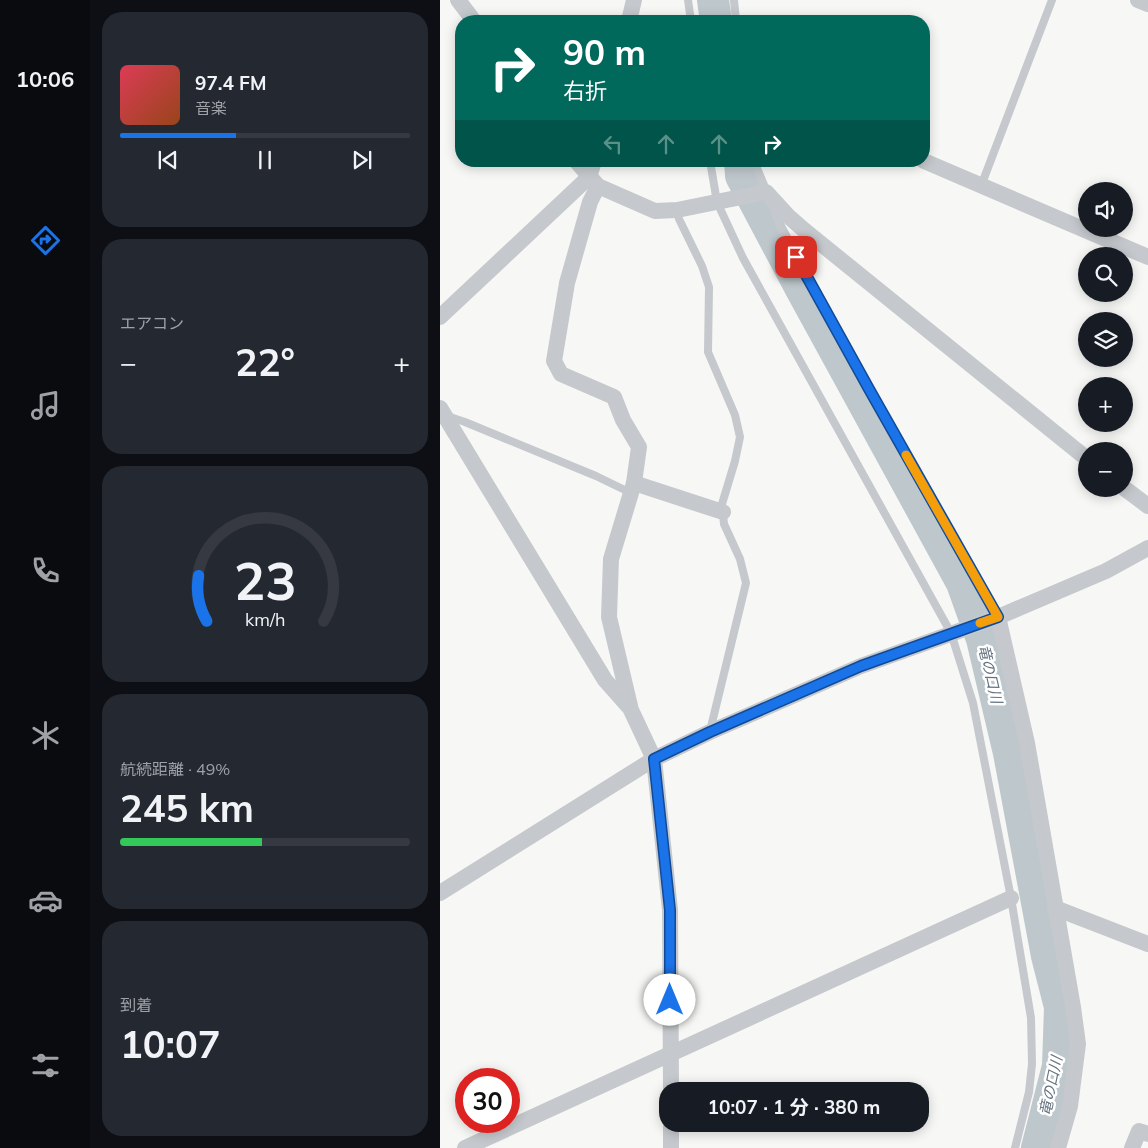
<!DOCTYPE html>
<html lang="ja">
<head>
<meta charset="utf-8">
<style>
  body { margin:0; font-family:Mulish,"Noto Sans JP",sans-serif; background:#242831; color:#f1f3f6; height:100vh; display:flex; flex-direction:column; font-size:19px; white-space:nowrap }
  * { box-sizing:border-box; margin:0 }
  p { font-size:16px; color:#9ea1a6 }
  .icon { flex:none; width:28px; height:28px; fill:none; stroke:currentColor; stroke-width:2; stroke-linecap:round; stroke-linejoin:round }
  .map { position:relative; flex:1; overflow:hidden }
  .drawer { display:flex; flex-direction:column; gap:12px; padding:12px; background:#0d0f14; width:350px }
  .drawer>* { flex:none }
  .top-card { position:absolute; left:15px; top:15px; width:475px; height:152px; border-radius:20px; box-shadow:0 2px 12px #0003; background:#00695c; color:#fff; overflow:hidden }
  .tools { position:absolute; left:638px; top:182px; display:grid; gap:10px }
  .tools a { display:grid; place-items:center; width:55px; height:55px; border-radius:50%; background:#171b24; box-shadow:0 2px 12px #0003; font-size:25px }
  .speed { position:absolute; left:15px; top:1068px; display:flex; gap:10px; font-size:25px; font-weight:700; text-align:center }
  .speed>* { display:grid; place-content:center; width:65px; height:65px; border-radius:50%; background:#171b24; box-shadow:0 2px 12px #0003; line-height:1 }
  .speed .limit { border:8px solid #d22; background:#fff; color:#111 }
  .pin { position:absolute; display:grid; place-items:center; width:42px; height:42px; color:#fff; margin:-21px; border-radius:10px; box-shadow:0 2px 8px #0006 }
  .me { position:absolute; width:55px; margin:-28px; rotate:0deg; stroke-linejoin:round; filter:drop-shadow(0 0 4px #0008) }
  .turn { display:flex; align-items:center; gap:18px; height:105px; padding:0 25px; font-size:22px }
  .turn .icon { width:65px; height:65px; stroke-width:2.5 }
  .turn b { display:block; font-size:35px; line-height:42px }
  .lanes { display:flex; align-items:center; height:48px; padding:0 25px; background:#0003; justify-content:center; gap:25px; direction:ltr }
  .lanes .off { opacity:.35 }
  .big { font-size:38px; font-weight:700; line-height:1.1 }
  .drawer .tile { flex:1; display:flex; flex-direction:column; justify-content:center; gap:8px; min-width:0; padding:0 18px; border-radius:20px; background:#242831 }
  .drawer .dial { align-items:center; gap:0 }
  .dial svg { height:130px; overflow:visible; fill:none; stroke:#363941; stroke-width:7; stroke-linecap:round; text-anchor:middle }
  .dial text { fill:#f1f3f6; stroke:none }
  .song { display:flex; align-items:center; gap:15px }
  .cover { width:60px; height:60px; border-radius:8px; background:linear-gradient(135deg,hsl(350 70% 55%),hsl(20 70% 35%)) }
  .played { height:5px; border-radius:2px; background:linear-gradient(90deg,#1a73e8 40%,#363941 40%) }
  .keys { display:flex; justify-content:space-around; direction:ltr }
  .heat { display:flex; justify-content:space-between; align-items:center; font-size:28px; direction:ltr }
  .charge { height:8px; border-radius:4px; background:linear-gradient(90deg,#34c759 49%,#363941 0) }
  .trip { position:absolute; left:219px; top:1082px; width:270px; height:50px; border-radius:20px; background:#171b24; box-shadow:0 2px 12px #0003; font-weight:700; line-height:50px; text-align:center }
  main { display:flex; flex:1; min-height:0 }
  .menu { display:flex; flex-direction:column; width:90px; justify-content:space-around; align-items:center; background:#090b0e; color:#9ea1a6 }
  .menu .icon { width:35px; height:35px }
  .menu .active { color:#1a73e8 }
  .menu b { font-size:22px; color:#f1f3f6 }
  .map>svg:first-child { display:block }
</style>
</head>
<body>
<main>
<nav class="menu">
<b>10:06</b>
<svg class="icon active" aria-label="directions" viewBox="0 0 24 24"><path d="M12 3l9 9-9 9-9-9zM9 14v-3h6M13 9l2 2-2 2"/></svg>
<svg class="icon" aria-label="music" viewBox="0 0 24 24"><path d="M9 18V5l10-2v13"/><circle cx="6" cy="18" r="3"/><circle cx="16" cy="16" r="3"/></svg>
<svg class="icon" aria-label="phone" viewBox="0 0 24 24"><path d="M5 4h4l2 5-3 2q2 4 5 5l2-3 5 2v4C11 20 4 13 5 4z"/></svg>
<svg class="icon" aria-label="climate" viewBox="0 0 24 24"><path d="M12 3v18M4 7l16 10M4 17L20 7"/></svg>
<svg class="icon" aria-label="car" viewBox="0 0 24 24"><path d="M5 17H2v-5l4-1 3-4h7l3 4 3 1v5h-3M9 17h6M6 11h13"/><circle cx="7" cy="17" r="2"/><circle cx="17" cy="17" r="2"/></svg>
<svg class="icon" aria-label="filters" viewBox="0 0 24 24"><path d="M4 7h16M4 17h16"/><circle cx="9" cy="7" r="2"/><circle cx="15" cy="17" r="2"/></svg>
</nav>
<section class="drawer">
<div class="tile">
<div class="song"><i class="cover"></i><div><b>97.4 FM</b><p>音楽</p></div></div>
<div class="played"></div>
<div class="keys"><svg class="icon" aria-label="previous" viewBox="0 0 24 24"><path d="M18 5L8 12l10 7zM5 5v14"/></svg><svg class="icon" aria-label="pause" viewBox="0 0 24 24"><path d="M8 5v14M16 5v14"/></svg><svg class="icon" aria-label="next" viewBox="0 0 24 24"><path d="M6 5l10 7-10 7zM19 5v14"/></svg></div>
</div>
<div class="tile"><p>エアコン</p>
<div class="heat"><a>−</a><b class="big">22°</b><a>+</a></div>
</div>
<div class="tile dial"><svg viewBox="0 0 100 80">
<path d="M14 69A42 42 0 1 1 86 69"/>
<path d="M14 69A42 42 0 0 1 9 41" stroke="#1a73e8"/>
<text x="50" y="56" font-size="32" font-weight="700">23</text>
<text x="50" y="72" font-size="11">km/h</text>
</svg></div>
<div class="tile"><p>航続距離 · 49%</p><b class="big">245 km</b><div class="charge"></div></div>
<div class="tile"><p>到着</p><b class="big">10:07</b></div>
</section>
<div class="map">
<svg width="708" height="1148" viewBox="0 0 708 1148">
  <rect width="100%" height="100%" fill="#f7f8f5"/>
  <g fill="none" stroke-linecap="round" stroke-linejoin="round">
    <g stroke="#bec7cc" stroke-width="32">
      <polyline points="273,0 276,21"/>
      <polyline points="300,161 301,176 361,289 522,583 542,639 569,753 607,956 620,1007 618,1066 597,1148"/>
    </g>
    <g stroke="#c5c8cc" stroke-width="8">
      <polyline points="248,0 251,21"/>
      <polyline points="294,0 296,21"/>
      <polyline points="270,161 277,202 303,258 511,633 533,703 571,898 591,1018 592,1064 589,1092 575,1148"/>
      <polyline points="314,161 327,192"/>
      <polyline points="541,186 612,0"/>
      <polyline points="332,205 339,225 347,240 429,389 558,617"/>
      <polyline points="237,210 239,219 262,266 269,287 268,352 295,415 300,437 295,461 282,504 284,524 300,559 306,583 270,731"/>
      <polyline points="7,416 25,422 156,476 191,493"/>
    </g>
    <g stroke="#c5c8cc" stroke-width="16">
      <polyline points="18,0 34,21"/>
      <polyline points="698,0 708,4"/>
      <polyline points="189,21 194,0"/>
      <polyline points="136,161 158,186 215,211 237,210 326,192 348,216 364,230 646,458"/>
      <polyline points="484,161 708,257"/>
      <polyline points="158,186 150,202 127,283 114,361 121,374 174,397 183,420 199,447 194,483 171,559 169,617 191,710 214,759 230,910 231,1091"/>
      <polyline points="0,317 149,177 154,161"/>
      <polyline points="0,408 165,680 188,706"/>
      <polyline points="194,483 283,512"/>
      <polyline points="684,488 708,506"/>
      <polyline points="558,617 587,743 633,1007 638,1044 630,1106 618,1148"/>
      <polyline points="0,893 214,759 270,732 421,666 558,617 666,571 708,548"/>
      <polyline points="615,908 708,944"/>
      <polyline points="231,1124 231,1148"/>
      <polyline points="25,1148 571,898"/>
      <polyline points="692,1148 699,1131 708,1134"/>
    </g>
  </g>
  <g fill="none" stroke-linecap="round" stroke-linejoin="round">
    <defs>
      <polyline id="route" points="230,1000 230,910 214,759 270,732 421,666 558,617 429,389 356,257"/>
    </defs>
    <use href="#route" stroke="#114b97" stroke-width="12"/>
    <use href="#route" stroke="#1a73e8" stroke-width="9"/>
    <polyline stroke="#f59e0b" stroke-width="9" points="466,455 558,617 540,623"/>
  </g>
  <g text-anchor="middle" stroke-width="5" stroke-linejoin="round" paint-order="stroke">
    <g font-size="15" font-style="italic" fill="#637381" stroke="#fff">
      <text transform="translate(550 674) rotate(77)" y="5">竜の口川</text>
      <text transform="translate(611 1086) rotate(-78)" y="5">竜の口川</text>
    </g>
  </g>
</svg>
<div class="tools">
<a><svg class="icon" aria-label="sound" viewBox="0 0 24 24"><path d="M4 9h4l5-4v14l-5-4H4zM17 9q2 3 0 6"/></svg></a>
<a><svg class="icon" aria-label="search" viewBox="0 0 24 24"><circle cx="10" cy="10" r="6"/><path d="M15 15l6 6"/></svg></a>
<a><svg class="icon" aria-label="layers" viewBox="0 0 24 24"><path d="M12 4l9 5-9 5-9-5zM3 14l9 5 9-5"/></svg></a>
<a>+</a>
<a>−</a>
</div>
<div class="speed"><div class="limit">30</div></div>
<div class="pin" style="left:356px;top:257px;background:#d93025"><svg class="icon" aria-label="arrive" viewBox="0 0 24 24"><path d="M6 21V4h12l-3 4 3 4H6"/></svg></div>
<svg class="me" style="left:230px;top:1000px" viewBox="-20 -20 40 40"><circle r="19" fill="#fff"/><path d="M0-13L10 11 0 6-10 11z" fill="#1a73e8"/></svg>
<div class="trip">10:07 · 1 分 · 380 m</div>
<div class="top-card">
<div class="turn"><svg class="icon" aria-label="right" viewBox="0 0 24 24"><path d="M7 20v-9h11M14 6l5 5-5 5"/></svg><div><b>90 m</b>右折</div></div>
<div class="lanes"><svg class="icon off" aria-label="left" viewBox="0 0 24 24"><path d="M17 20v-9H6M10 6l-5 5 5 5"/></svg><svg class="icon off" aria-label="ahead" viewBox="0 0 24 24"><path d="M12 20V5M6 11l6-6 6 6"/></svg><svg class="icon off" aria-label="ahead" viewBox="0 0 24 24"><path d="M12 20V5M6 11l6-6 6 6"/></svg><svg class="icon" aria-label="right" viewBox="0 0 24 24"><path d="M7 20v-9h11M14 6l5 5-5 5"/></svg></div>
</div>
</div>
</main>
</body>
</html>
